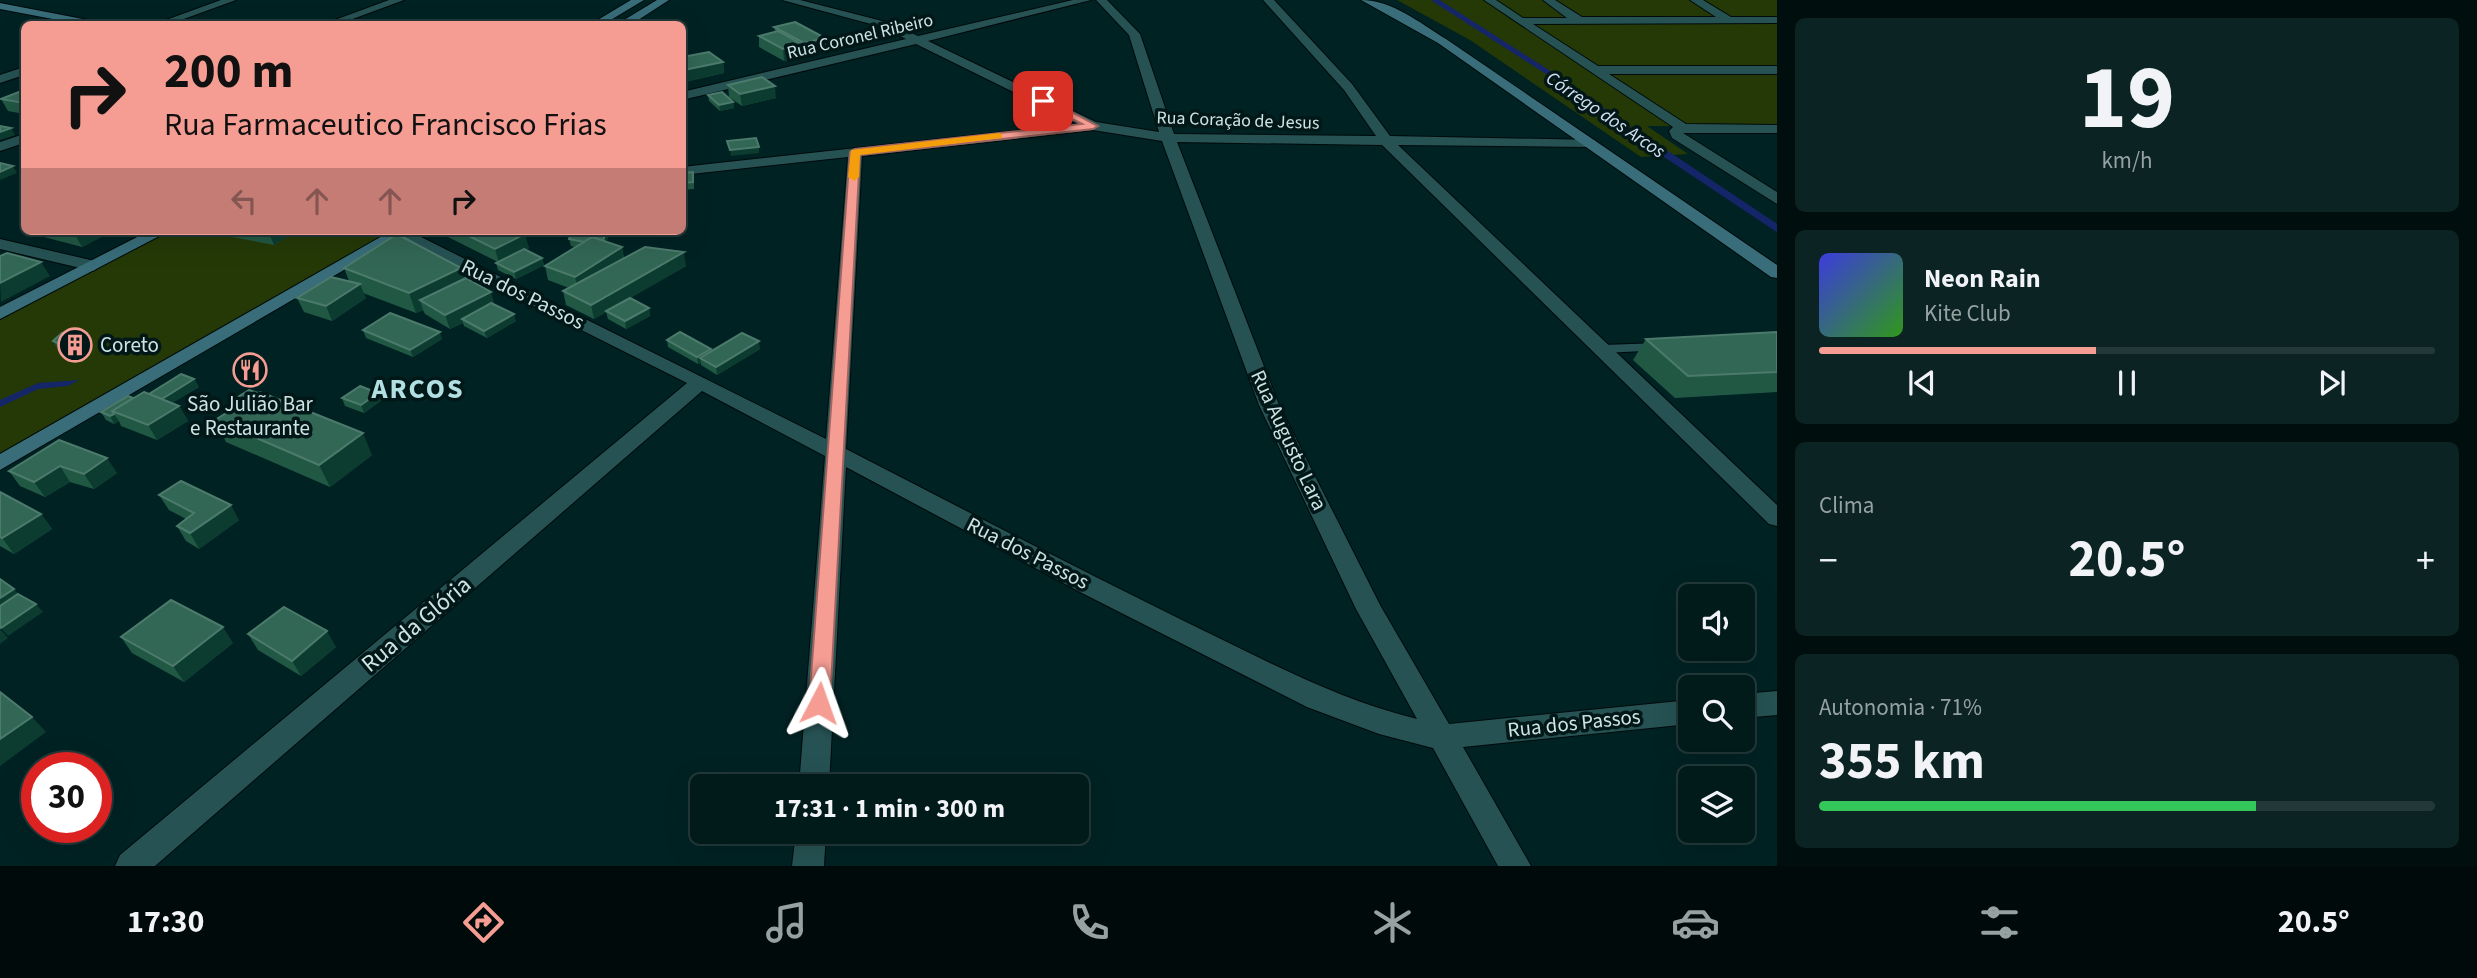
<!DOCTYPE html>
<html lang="pt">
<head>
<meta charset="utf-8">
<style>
  body { margin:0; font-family:"Source Sans 3",sans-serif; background:#0b2323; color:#f1f3f6; height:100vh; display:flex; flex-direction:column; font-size:26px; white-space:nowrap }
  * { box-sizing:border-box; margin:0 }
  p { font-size:23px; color:#96a1a2 }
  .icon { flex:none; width:38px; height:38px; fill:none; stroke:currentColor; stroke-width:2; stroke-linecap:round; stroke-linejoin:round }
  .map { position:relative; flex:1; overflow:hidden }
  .sheet { display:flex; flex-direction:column; gap:18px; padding:18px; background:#010e0e; width:700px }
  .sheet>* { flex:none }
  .top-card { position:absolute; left:21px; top:21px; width:665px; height:214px; border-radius:10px; box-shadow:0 7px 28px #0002,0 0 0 2px #233839; background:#f59c93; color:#111; overflow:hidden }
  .controls { position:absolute; left:1678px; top:584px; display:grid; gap:14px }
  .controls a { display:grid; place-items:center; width:77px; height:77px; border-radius:10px; background:#011a1a; box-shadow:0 7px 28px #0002,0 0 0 2px #233839; font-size:35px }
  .speed { position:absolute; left:21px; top:752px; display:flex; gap:14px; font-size:35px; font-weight:700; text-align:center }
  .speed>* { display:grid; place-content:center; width:91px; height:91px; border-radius:50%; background:#011a1a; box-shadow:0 7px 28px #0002,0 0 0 2px #233839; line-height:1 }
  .speed .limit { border:10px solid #d22; background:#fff; color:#111 }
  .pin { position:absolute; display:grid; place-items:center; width:60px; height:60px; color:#fff; margin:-30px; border-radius:14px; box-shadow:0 4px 10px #0006 }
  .me { position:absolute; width:77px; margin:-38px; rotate:4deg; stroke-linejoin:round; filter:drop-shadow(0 0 5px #0008) }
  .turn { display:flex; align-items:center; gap:24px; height:147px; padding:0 28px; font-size:32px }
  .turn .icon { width:91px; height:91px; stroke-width:2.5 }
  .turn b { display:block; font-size:49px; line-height:60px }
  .lanes { display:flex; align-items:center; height:66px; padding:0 28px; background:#0003; justify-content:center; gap:35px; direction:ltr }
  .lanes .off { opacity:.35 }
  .big { font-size:52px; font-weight:700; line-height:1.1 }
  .sheet .card { flex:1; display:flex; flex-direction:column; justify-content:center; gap:10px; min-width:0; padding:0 24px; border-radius:10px; background:#0b2323 }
  .sheet .dial { align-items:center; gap:0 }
  .dial b { font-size:91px; line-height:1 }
  .song { display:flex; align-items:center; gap:21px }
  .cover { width:84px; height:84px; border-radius:10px; background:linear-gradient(135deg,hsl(240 70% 55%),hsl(110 70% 35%)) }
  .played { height:7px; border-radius:4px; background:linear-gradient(90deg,#f59c93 45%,#233839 45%) }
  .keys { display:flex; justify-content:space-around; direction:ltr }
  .heat { display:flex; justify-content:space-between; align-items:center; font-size:38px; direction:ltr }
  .charge { height:10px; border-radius:5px; background:linear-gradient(90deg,#34c759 71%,#233839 0) }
  .trip { position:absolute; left:690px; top:774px; width:399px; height:70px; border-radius:10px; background:#011a1a; box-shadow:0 7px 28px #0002,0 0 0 2px #233839; font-weight:700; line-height:70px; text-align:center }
  .dock { display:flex; height:112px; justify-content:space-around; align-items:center; background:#000a0a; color:#96a1a2 }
  .dock .icon { width:49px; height:49px }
  .dock .active { color:#f59c93 }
  .dock b { font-size:32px; color:#f1f3f6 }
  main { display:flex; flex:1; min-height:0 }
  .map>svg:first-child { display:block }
</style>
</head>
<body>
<main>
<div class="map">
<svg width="1777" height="866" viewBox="0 0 1777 866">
  <rect width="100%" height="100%" fill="#012223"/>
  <g fill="#253907">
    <polygon points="1397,0 1777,0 1777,127 1647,126 1688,154 1641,157 1470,40"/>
    <polygon points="164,231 399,231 0,461 0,315"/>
  </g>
  <polygon fill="#152668" points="79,380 68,386 38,389 0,407 0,400 38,383"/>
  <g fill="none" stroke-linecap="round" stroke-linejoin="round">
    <polyline stroke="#152668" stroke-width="5" points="1435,0 1574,89 1641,138"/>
    <polyline stroke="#152668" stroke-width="7" points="1639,136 1777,228"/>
    <defs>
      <polygon id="lane" points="1660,343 1665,344 1667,347 1665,350 1603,353 1596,349 1603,345"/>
      <g id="street">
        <polygon points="221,0 236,0 170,24 155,24"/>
        <polygon points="389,0 404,0 339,24 324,24"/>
        <path d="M782,0H800L890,23L918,36L1073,0H1091L928,41L1096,122L1159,132L1129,35L1096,0H1107L1140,34L1174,134L1376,136L1344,90L1263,0H1274L1352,84L1390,136L1595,140V146L1590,147L1398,145L1777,505V526L1769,524L1382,145L1177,142L1279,405L1380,605L1449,724L1690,700V724L1463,747L1531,866H1498L1433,748L1379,734L1307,707L1082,593L846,467L829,786H799L825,456L702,391L155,866H115L120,855L687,383L394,236L393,231H409L826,439L848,157L682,175V167L1078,124L916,44L682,100V92L906,39L882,27ZM1093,130L1162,141L1259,405L1356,609L1417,719C1335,699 1263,659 1188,623C1073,566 960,508 846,449L862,156Z"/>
        <polygon points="1484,0 1496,0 1523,18 1567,18 1543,0 1555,0 1582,17 1716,17 1690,0 1703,0 1731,17 1777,17 1777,23 1533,24 1598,66 1777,66 1777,74 1609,74 1686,124 1777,125 1777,133 1683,133 1777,192 1777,204 1672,138 1669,131 1673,127"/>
        <polygon points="24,67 24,75 0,83 0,75"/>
        <polygon points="24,134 24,143 0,151 0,142"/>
        <polygon points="0,239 99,262 101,266 93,271 0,249"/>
        <polygon points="1777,691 1777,715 1743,718 1743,694"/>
        <polygon points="796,831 826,831 824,866 792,866"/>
      </g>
      <g id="secondary">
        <polygon points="631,0 644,0 604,24 591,24"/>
        <polygon points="657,0 669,0 632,24 624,24 624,20"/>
        <path d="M1361,0C1392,0 1420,23 1446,39L1777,265V278L1771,277L1438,43Z"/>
        <polygon points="0,3 93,21 99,24 79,24 0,9"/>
        <polygon points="149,231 169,231 0,319 0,307"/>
        <polygon points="391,231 411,231 0,470 0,454"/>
      </g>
    </defs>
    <use href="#lane" stroke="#000a0b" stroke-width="2"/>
    <use href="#street" stroke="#000a0b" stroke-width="2"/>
    <use href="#secondary" stroke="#000a0b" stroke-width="2"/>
    <use href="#lane" fill="#265253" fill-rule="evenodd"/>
    <use href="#street" fill="#265253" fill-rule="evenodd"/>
    <use href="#secondary" fill="#386d79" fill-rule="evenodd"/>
  </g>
  <g fill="#215844">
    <polygon points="774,27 825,38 826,49 804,53 804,56 784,61 759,47 759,36 775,32"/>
    <polygon points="682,57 723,62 724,73 685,82 682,80"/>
    <polygon points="728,85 776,98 742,106 729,97"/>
    <polygon points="24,90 24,114 8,111 1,99"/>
    <polygon points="708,95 733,102 734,108 720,111 709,101"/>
    <polygon points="682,173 694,179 694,189 682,190"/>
    <polygon points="40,231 113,231 82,247 44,237"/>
    <polygon points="214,231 297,231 274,245 216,234"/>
    <polygon points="445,231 519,231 529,248 525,250 542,258 544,265 516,279 498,270 496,263 498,262 446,236"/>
    <polygon points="572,231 608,231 609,235 606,242 622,247 624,258 686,266 623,302 649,308 650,316 626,329 608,319 606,312 594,319 566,305 563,291 569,288 548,280 545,266 575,247 571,246 569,239"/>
    <polygon points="344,268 461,268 465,279 495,305 516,321 487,338 464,326 463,323 450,329 425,314 423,310 416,313 363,293 366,298 332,321 304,312 297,298 349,281"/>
    <polygon points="363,330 442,339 413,357 366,338"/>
    <polygon points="1777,332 1777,392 1675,398 1633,360 1646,339"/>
    <polygon points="87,333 92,340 83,349 66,353 58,349 53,341"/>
    <polygon points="667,340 711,351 760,349 717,375 701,365 701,363 698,364 668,347"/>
    <polygon points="194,379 199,387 172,403 179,406 188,421 157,440 121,426 119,421 114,424 106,420 101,412 149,394"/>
    <polygon points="378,393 382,400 364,413 345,406 342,398"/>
    <polygon points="230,402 372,455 330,487 226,442 215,420 234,408"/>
    <polygon points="59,440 117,473 94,489 70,482 45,497 20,486 9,471"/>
    <polygon points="0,492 41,514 52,529 14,554 0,546"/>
    <polygon points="159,495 239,520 199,549 186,541 177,526 186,519 169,510"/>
    <polygon points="248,634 336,647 301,676 258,650"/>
    <polygon points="121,637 233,643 184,682 132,653"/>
  </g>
  <g fill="#0c3c30">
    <polygon points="825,38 826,49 804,54 804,43"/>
    <polygon points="803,45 804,56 784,61 783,49"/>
    <polygon points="723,62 724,73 685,82 684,70"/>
    <polygon points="775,86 776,98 742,106 740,94"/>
    <polygon points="733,102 734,108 720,111 719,105"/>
    <polygon points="11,128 15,135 0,140 0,132"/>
    <polygon points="759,147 759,153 731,156 730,150"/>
    <polygon points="13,166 17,173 0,180 0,172"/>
    <polygon points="79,231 113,231 82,247 74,233"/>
    <polygon points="268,231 297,231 274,245"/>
    <polygon points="606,231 608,231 609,235 603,252 602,245"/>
    <polygon points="525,234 529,248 499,263 495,249"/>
    <polygon points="622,247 624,261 578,291 575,277"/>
    <polygon points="684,252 686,266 594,319 591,305"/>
    <polygon points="542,258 544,265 516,279 514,272"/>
    <polygon points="41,262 50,276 1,302 0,283"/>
    <polygon points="461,268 468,288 420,300 423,310 416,313 409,293"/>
    <polygon points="360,284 366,298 332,321 326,306"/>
    <polygon points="491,292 495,306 462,319 463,323 450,329 445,315"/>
    <polygon points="649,308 650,316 626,329 625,321"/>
    <polygon points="514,314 516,321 487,338 484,331"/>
    <polygon points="440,332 442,339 413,357 410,350"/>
    <polygon points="87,333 92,340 83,349 66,353 62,345"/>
    <polygon points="759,341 760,349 717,375 716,367"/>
    <polygon points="711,349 712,356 700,358 701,363 698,364 697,357"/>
    <polygon points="194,379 199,387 162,409 157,402"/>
    <polygon points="378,393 382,400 364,413 361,405"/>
    <polygon points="179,406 188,421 157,440 148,425"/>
    <polygon points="114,414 119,421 114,424 110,416"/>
    <polygon points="363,433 372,455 330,487 319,465"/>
    <polygon points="107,458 117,473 94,489 84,474"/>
    <polygon points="60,466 70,482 45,497 34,482"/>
    <polygon points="231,505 239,520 199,549 190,533"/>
    <polygon points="41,514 52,529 14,554 2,538"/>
    <polygon points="14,589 21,597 0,610 0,598"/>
    <polygon points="36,604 43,612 8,636 1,628"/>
    <polygon points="223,627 233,643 184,682 173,666"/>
    <polygon points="0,629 8,638 0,644"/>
    <polygon points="327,631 336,647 301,676 292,661"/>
    <polygon points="32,717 46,732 0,766 0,739"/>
  </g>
  <g fill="#336755" stroke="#4c7b6c" stroke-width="2">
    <polygon points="795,22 825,38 804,43 774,27"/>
    <polygon points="778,31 803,45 783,49 759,36"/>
    <polygon points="709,52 723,62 684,70 682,70 682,57"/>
    <polygon points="762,77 775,86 740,94 728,85"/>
    <polygon points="24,90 24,103 1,99"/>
    <polygon points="722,92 733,102 719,105 708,95"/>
    <polygon points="0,126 11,128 0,132"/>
    <polygon points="756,138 759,147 730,150 727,141"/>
    <polygon points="0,163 13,166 0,172"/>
    <polygon points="693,172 693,182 682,183 682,173"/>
    <polygon points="459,231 519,231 525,234 495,249"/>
    <polygon points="572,231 606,231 603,241 592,237 584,242 569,239"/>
    <polygon points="397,234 461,268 409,293 344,268"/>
    <polygon points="592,237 622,247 575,277 545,266"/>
    <polygon points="645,247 684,252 591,305 563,291"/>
    <polygon points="524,249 542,258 514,272 496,263"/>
    <polygon points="7,253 41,262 0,283 0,256"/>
    <polygon points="331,277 360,284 326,306 297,298"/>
    <polygon points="466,278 491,292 445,315 420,300"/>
    <polygon points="630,298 649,308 625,321 606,311"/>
    <polygon points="491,303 514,314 484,331 462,319"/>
    <polygon points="390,313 440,332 410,350 363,330"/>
    <polygon points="79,329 87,333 78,341 62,345 53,341 62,333"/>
    <polygon points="680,332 711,349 697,357 667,340"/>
    <polygon points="1777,332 1777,372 1688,376 1646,339"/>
    <polygon points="742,333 759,341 716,367 700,358"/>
    <polygon points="181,374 194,379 162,399 149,394"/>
    <polygon points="360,386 378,393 361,405 342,398"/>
    <polygon points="249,390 258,393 239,405 230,402"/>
    <polygon points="144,392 179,406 148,425 112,411"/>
    <polygon points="260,392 363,433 319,465 215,420"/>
    <polygon points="128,396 133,398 112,411 114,414 110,416 101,412"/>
    <polygon points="59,440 107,458 84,474 60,466 34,482 9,471"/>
    <polygon points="181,481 231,505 190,533 177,526 194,513 159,495"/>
    <polygon points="0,492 41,514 2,538 0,537"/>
    <polygon points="0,579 14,589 0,598"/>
    <polygon points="18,594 36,604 1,628 0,627 0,606"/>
    <polygon points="171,600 223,627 173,666 121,637"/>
    <polygon points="284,607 327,631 292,661 248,634"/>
    <polygon points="0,692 32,717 0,739"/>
  </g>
  <polygon fill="#f59c93" stroke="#9f6560" stroke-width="2" points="1040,99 1047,99 1098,126 1093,129 860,155 830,703 827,709 819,711 812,709 809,703 850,152 855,149 1082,124 1040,103"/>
  <polygon fill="#f59e0b" points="999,133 1002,134 1002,138 860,155 859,177 854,181 848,177 851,150"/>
  <defs>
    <symbol id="building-ring" viewBox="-11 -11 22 22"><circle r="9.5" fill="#021818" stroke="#f59c93" stroke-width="1.5"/><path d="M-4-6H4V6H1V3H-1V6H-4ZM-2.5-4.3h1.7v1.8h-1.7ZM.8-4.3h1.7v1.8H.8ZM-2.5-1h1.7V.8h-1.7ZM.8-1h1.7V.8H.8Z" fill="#f59c93"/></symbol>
    <symbol id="restaurant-ring" viewBox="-11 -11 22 22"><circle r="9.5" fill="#021818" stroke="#f59c93" stroke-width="1.5"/><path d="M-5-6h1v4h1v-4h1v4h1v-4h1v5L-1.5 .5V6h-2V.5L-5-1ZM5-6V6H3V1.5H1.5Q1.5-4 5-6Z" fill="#f59c93"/></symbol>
  </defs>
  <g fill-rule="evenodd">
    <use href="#building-ring" x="56" y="326" width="38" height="38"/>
    <use href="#restaurant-ring" x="231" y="351" width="38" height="38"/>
  </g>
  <g text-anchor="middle" stroke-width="7" stroke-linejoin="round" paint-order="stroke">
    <g font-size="18" fill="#cde3e4" stroke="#021818">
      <text transform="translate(860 36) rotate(-13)" y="6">Rua Coronel Ribeiro</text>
      <text transform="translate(1238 120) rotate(2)" y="6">Rua Coração de Jesus</text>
    </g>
    <g font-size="19" font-style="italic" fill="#d8e1f5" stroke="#021818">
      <text transform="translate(1606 114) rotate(34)" y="7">Córrego dos Arcos</text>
    </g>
    <g font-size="21" fill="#cde3e4" stroke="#021818">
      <text transform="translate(523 294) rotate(26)" y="7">Rua dos Passos</text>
      <text transform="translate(1289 440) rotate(65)" y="7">Rua Augusto Lara</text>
      <text transform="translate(1028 553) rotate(27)" y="7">Rua dos Passos</text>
      <text transform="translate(1574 723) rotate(-6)" y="7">Rua dos Passos</text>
    </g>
    <g font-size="21" fill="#cde3e4" stroke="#021818" text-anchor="start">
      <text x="100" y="352">Coreto</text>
      <text x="250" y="411" text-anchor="middle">São Julião Bar<tspan x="250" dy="24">e Restaurante</tspan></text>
    </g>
    <g font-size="24" fill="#cde3e4" stroke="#021818">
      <text transform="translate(416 624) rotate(-40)" y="8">Rua da Glória</text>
    </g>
    <g font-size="28" font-weight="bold" letter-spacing="2" fill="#b2e0e2" stroke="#021818">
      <text x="418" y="398">ARCOS</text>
    </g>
  </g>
</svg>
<div class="controls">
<a><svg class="icon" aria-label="sound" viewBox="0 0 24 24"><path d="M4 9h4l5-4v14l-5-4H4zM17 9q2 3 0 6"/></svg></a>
<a><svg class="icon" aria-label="search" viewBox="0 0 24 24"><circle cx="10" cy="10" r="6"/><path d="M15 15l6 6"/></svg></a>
<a><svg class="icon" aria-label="layers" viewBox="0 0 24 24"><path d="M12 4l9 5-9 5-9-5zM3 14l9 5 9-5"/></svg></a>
</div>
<div class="speed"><div class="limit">30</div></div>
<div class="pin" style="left:1043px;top:101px;background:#d93025"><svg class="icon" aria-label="arrive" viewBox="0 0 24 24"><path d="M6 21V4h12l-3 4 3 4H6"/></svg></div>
<svg class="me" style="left:819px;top:703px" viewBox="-20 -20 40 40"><path d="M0-17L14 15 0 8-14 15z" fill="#f59c93" stroke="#fff" stroke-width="4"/></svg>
<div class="trip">17:31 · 1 min · 300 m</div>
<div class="top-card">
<div class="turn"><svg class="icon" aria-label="right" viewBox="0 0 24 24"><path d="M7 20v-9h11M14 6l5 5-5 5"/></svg><div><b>200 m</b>Rua Farmaceutico Francisco Frias</div></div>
<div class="lanes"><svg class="icon off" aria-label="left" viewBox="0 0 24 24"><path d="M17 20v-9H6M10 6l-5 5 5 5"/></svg><svg class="icon off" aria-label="ahead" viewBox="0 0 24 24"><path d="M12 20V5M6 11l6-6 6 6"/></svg><svg class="icon off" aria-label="ahead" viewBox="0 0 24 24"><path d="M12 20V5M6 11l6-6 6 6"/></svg><svg class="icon" aria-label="right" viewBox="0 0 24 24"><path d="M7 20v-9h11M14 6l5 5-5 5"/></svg></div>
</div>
</div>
<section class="sheet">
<div class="card dial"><b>19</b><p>km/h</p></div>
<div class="card">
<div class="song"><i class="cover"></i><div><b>Neon Rain</b><p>Kite Club</p></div></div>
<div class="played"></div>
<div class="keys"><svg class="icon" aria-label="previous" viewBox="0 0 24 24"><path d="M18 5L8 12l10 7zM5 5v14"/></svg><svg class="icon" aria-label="pause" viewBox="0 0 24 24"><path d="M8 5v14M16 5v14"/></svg><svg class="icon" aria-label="next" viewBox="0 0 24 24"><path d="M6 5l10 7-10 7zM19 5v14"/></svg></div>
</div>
<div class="card"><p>Clima</p>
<div class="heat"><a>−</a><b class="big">20.5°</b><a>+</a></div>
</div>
<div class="card"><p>Autonomia · 71%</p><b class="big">355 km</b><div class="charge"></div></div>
</section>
</main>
<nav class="dock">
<b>17:30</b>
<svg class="icon active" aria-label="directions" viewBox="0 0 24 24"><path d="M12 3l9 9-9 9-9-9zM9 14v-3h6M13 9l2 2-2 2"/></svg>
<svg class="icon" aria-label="music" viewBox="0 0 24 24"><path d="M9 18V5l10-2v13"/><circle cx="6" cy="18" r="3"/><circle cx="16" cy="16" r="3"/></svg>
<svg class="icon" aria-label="phone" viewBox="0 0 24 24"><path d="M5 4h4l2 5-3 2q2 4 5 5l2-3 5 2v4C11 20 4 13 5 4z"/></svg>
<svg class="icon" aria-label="climate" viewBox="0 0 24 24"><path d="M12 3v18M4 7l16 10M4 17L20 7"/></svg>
<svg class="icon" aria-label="car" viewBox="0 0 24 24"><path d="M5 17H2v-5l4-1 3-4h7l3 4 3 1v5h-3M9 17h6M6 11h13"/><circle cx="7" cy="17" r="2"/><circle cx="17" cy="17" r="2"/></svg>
<svg class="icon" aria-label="filters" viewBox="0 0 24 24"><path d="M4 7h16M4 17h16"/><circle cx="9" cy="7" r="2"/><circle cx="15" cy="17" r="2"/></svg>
<b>20.5°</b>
</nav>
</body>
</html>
